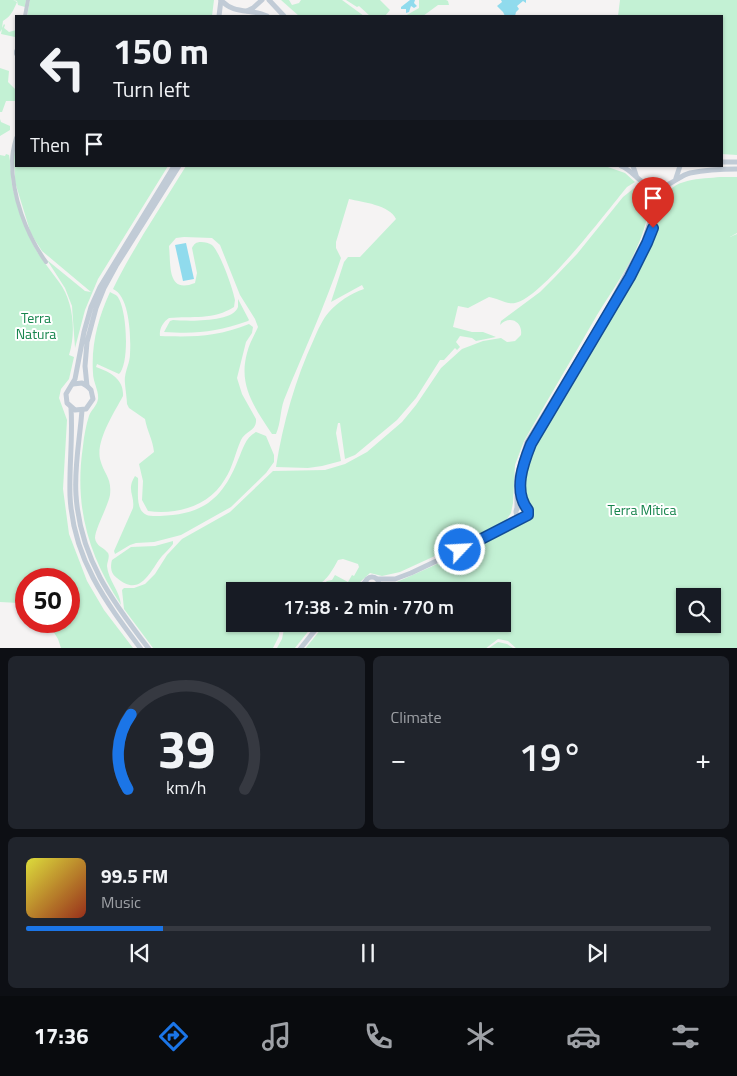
<!DOCTYPE html>
<html lang="en">
<head>
<meta charset="utf-8">
<style>
  body { margin:0; font-family:"Titillium Web",sans-serif; background:#20242c; color:#f1f3f6; height:100vh; display:flex; flex-direction:column; font-size:19px; white-space:nowrap }
  * { box-sizing:border-box; margin:0 }
  p { font-size:16px; color:#9ea1a6 }
  .icon { flex:none; width:28px; height:28px; fill:none; stroke:currentColor; stroke-width:2; stroke-linecap:round; stroke-linejoin:round }
  .map { position:relative; height:648px; overflow:hidden }
  .details { display:flex; flex-direction:column; gap:8px; padding:8px; background:#0d0f14; flex:1 }
  .details>* { flex:none }
  .top-card { position:absolute; left:15px; top:15px; width:708px; height:152px; border-radius:0px; box-shadow:0 1px 4px #0004; background:#171b24; color:#f1f3f6; overflow:hidden }
  .buttons { position:absolute; left:676px; top:588px; display:grid; gap:10px }
  .buttons a { display:grid; place-items:center; width:45px; height:45px; border-radius:0px; background:#171b24; box-shadow:0 1px 4px #0004; font-size:25px }
  .speed { position:absolute; left:15px; top:568px; display:flex; gap:10px; font-size:25px; font-weight:700; text-align:center }
  .speed>* { display:grid; place-content:center; width:65px; height:65px; border-radius:50%; background:#171b24; box-shadow:0 1px 4px #0004; line-height:1 }
  .speed .limit { border:8px solid #d22; background:#fff; color:#111 }
  .pin { position:absolute; display:grid; place-items:center; width:42px; height:42px; color:#fff; margin:-51px -21px; border-radius:50% 50% 50% 0; rotate:-45deg; box-shadow:0 0 5px #0007 }
  .pin .icon { rotate:45deg }
  .me { position:absolute; width:55px; margin:-28px; rotate:65deg; stroke-linejoin:round; filter:drop-shadow(0 0 4px #0008) }
  .turn { display:flex; align-items:center; gap:18px; height:105px; padding:0 15px; font-size:22px }
  .turn .icon { width:65px; height:65px; stroke-width:2.5 }
  .turn b { display:block; font-size:35px; line-height:42px }
  .then { display:flex; align-items:center; height:48px; padding:0 15px; background:#0003; gap:10px; font-size:19px }
  .big { font-size:38px; font-weight:600; line-height:1.1 }
  .details .card { flex:1; display:flex; flex-direction:column; justify-content:center; gap:8px; min-width:0; padding:0 18px; border-radius:8px; background:#20242c }
  .details .dial { align-items:center; gap:0 }
  .dial svg { height:130px; overflow:visible; fill:none; stroke:#363941; stroke-width:7; stroke-linecap:round; text-anchor:middle }
  .dial text { fill:#f1f3f6; stroke:none }
  .song { display:flex; align-items:center; gap:15px }
  .cover { width:60px; height:60px; border-radius:8px; background:linear-gradient(135deg,hsl(60 70% 55%),hsl(10 70% 35%)) }
  .played { height:5px; border-radius:2px; background:linear-gradient(90deg,#1b75e7 20%,#363941 20%) }
  .keys { display:flex; justify-content:space-around; direction:ltr }
  .heat { display:flex; justify-content:space-between; align-items:center; font-size:28px; direction:ltr }
  .details .tiles { flex:1; display:grid; gap:8px; grid-template-columns:1fr 1fr }
  .card:last-child { grid-column:span 2 }
  .trip { position:absolute; left:226px; top:582px; width:285px; height:50px; border-radius:0px; background:#171b24; box-shadow:0 1px 4px #0004; font-weight:600; line-height:50px; text-align:center }
  .dock { display:flex; height:80px; justify-content:space-around; align-items:center; background:#090b0e; color:#9ea1a6 }
  .dock .icon { width:35px; height:35px }
  .dock .active { color:#1b75e7 }
  .dock b { font-size:22px; color:#f1f3f6 }
  .map>svg:first-child { display:block }
</style>
</head>
<body>
<div class="map">
<svg width="737" height="649" viewBox="0 0 737 649">
  <rect width="100%" height="100%" fill="#f5f3f3"/>
  <g fill="#c3f1d4" fill-rule="evenodd">
    <path d="M0,0H26L25,7L18,5L17,1L13,0L17,2C13,11 11,16 3,21L2,28L4,24L5,25L4,28L9,32L16,30L15,37L1,34L2,29L0,32Z"/>
    <polygon points="30,0 214,0 212,16 27,16"/>
    <polygon points="281,0 289,0 292,5 299,3 301,0 342,0 364,16 299,16"/>
    <polygon points="346,0 380,0 390,10 385,16 370,16 359,6 357,7"/>
    <polygon points="419,0 446,0 448,1 449,5 438,5 423,16 405,16 419,8"/>
    <polygon points="620,0 737,0 737,155 721,154 721,16 618,16"/>
    <polygon points="0,68 9,71 8,82 16,90 16,101 6,101 2,112 0,112"/>
    <polygon points="0,119 1,122 10,126 10,130 0,136"/>
    <polygon points="16,144 16,166 168,166 98,279 85,310 75,348 72,306 65,288 47,260 85,291 91,292 42,251 31,234 15,182 14,155"/>
    <path d="M6,154L9,155C11,164 11,175 12,185C16,203 24,223 31,240C38,256 49,268 59,282C74,302 76,333 69,355L74,357L69,379L61,389L59,398L67,420L63,489L69,534L87,581L104,610L133,648H61L58,639L47,621H69V579H26V605L19,603L0,602V155L5,156Z"/>
    <path d="M186,166H605L625,173L635,182L627,187C607,211 542,298 515,303C508,305 497,298 489,297L468,308L458,306L453,327L472,332H483L496,337L476,341L472,338L460,336L456,342L460,347L457,350L455,348L444,360H440L416,398L397,420L355,455L345,459L340,423H338L336,433L341,461L322,466L308,468L276,467C283,423 295,380 314,339C318,330 322,320 329,312C338,302 351,293 364,289L362,285L331,302L344,262L348,257H360L396,219C390,205 362,202 349,199L336,242V248L341,258C325,306 303,353 284,400C280,411 281,423 276,434H272C255,408 238,386 247,353C249,344 254,336 258,327L255,319L240,295L220,245L212,238L184,237L176,238L169,246C171,266 167,294 195,283L197,273L192,248C194,244 196,242 201,242C205,242 209,243 212,245C220,252 233,289 235,300L234,307C214,320 192,316 169,318C163,322 159,329 160,336C194,337 216,337 249,324L253,327L252,333L246,342L237,378L242,394L256,419C257,431 245,431 241,440C235,453 233,467 225,479C210,506 177,515 148,511L142,500L143,481L139,464L154,452C153,440 147,431 145,419L129,408L127,404C127,397 124,382 125,377C126,369 130,362 130,354C131,338 130,296 113,289C134,246 161,207 186,166Z"/>
    <path d="M720,177H737V233L730,237L737,234V648L517,649L508,641L498,639L485,649H305L325,624H502V591H387L383,588C426,570 471,549 512,526C521,521 526,524 532,516C532,507 526,502 525,494C522,471 531,452 541,432L647,251L657,223L663,200H666C668,178 703,179 720,177ZM685,596H712V624H685Z"/>
    <path d="M638,185L644,190L646,199L648,198C652,236 616,284 597,315C573,357 548,399 524,441L515,465L513,503L511,513L507,519L499,526L487,532L400,572L382,576L370,573L350,591H331L326,590L321,586L327,581L332,580L335,575L348,582L352,575L354,576L359,567L358,564L343,559L338,560C333,569 327,581 317,585C310,587 304,588 297,591H235V624H280L279,636L273,648H153L124,609L122,590L124,588H134L145,584L155,574L167,555L182,539L230,512L273,471L325,470L345,464L367,452L402,422L416,405L441,368L462,349L483,341L501,338L507,342L515,341L521,335C523,321 509,315 500,325L501,321L540,292L555,277L577,254L623,197Z"/>
    <path d="M110,292C112,293 116,295 117,296C127,307 130,364 119,374L97,364L96,367C110,372 124,379 123,396C114,413 96,440 100,459C104,475 112,477 110,495C108,506 95,529 95,538C96,546 103,547 107,552C111,555 107,562 107,566C108,580 120,591 121,605C88,555 74,506 83,446C84,436 86,425 89,416C91,410 97,406 98,399C99,391 93,382 93,373C91,345 98,318 110,292Z"/>
    <path d="M238,299L249,320L248,321C216,332 198,334 164,332L170,321L173,320C186,321 233,323 238,307C238,306 238,301 238,299Z"/>
    <path d="M256,432L266,436L274,455V462L266,473L231,507L181,535L154,542L136,543L130,545L115,554L114,551L133,508C135,495 126,490 135,476L138,478C139,491 133,516 153,516C199,516 221,503 238,460C243,449 245,438 256,432Z"/>
    <path d="M173,541V544C170,548 166,552 162,556C151,569 141,599 117,578C111,574 110,567 112,560L131,547L155,546Z"/>
    <polygon points="285,624 314,624 295,648 277,648 282,639"/>
    <polygon points="498,642 507,644 513,648 489,648"/>
  </g>
  <g fill="#90dbed">
    <polygon points="410,0 415,0 414,3 417,6 414,8 411,6 409,12 406,13 406,9 401,9 401,7"/>
    <polygon points="501,0 526,0 526,3 523,1 517,6 519,9 516,12 515,16 505,16 503,12 497,6 502,2"/>
    <polygon points="186,243 194,279 183,281 175,245"/>
  </g>
  <g fill="none" stroke-linecap="round" stroke-linejoin="round">
    <g stroke="#c1cad2" stroke-width="4">
      <polyline points="25,16 28,0"/>
      <polyline points="16,51 16,54"/>
      <path d="M16,138C14,145 12,153 12,161C12,196 26,234 46,262"/>
    </g>
    <g stroke="#c1cbd6" stroke-width="5">
      <path d="M221,0C234,15 251,8 267,16"/>
      <polyline points="269,0 284,16"/>
      <polyline points="247,11 253,8 262,0"/>
      <polyline points="219,16 221,0"/>
      <polyline points="721,162 737,162"/>
      <polyline points="174,166 100,287 91,307 84,332 75,379 66,394 67,403 75,410 86,409 93,399 91,390 87,386 85,366 87,342 96,308 104,288 116,266 179,166"/>
      <path d="M621,166C634,171 640,185 654,187C668,189 678,176 690,173C705,170 721,169 737,169"/>
      <polyline points="633,166 636,175"/>
      <polyline points="676,178 680,166"/>
      <polyline points="73,384 82,383 87,386"/>
      <path d="M71,408C73,437 69,466 70,496C73,558 105,601 141,649"/>
      <path d="M82,410C80,438 74,466 76,495C80,558 112,601 149,649"/>
      <circle cx="522" cy="512" r="6"/>
      <path d="M525,507C513,491 525,460 531,444L630,277L647,243L653,228L660,198L666,186"/>
      <polyline points="517,509 517,476 527,442 602,319 644,241 652,215 652,197 647,185"/>
      <circle cx="372" cy="584" r="7"/>
      <polyline points="377,579 395,579 411,573 485,538 521,519"/>
      <polyline points="357,591 366,581"/>
      <polyline points="300,649 320,624"/>
    </g>
  </g>
  <g fill="none" stroke-linecap="round" stroke-linejoin="round">
    <defs>
      <path id="route" d="M460,550L528,515V510C513,491 523,464 531,444L630,277L647,243L653,228"/>
    </defs>
    <use href="#route" stroke="#124c96" stroke-width="12"/>
    <use href="#route" stroke="#1b75e7" stroke-width="9"/>
  </g>
  <g text-anchor="middle" stroke-width="4" stroke-linejoin="round" paint-order="stroke">
    <g font-size="14" fill="#17854d" stroke="#fff">
      <text x="36" y="323">Terra<tspan x="36" dy="16">Natura</tspan></text>
      <text x="642" y="515">Terra Mítica</text>
    </g>
  </g>
</svg>
<div class="buttons">
<a><svg class="icon" aria-label="search" viewBox="0 0 24 24"><circle cx="10" cy="10" r="6"/><path d="M15 15l6 6"/></svg></a>
</div>
<div class="speed"><div class="limit">50</div></div>
<div class="pin" style="left:653px;top:228px;background:#d93025"><svg class="icon" aria-label="arrive" viewBox="0 0 24 24"><path d="M6 21V4h12l-3 4 3 4H6"/></svg></div>
<svg class="me" style="left:460px;top:550px" viewBox="-20 -20 40 40"><circle r="17" fill="#1b75e7" stroke="#fff" stroke-width="3"/><path d="M0-11L8 9 0 5-8 9z" fill="#fff"/></svg>
<div class="trip">17:38 · 2 min · 770 m</div>
<div class="top-card">
<div class="turn"><svg class="icon" aria-label="left" viewBox="0 0 24 24"><path d="M17 20v-9H6M10 6l-5 5 5 5"/></svg><div><b>150 m</b>Turn left</div></div>
<div class="then">Then<svg class="icon" aria-label="arrive" viewBox="0 0 24 24"><path d="M6 21V4h12l-3 4 3 4H6"/></svg></div>
</div>
</div>
<section class="details">
<div class="tiles">
<div class="card dial"><svg viewBox="0 0 100 80">
<path d="M14 69A42 42 0 1 1 86 69"/>
<path d="M14 69A42 42 0 0 1 16 23" stroke="#1b75e7"/>
<text x="50" y="56" font-size="32" font-weight="700">39</text>
<text x="50" y="72" font-size="11">km/h</text>
</svg></div>
<div class="card"><p>Climate</p>
<div class="heat"><a>−</a><b class="big">19°</b><a>+</a></div>
</div>
<div class="card">
<div class="song"><i class="cover"></i><div><b>99.5 FM</b><p>Music</p></div></div>
<div class="played"></div>
<div class="keys"><svg class="icon" aria-label="previous" viewBox="0 0 24 24"><path d="M18 5L8 12l10 7zM5 5v14"/></svg><svg class="icon" aria-label="pause" viewBox="0 0 24 24"><path d="M8 5v14M16 5v14"/></svg><svg class="icon" aria-label="next" viewBox="0 0 24 24"><path d="M6 5l10 7-10 7zM19 5v14"/></svg></div>
</div>
</div>
</section>
<nav class="dock">
<b>17:36</b>
<svg class="icon active" aria-label="directions" viewBox="0 0 24 24"><path d="M12 3l9 9-9 9-9-9zM9 14v-3h6M13 9l2 2-2 2"/></svg>
<svg class="icon" aria-label="music" viewBox="0 0 24 24"><path d="M9 18V5l10-2v13"/><circle cx="6" cy="18" r="3"/><circle cx="16" cy="16" r="3"/></svg>
<svg class="icon" aria-label="phone" viewBox="0 0 24 24"><path d="M5 4h4l2 5-3 2q2 4 5 5l2-3 5 2v4C11 20 4 13 5 4z"/></svg>
<svg class="icon" aria-label="climate" viewBox="0 0 24 24"><path d="M12 3v18M4 7l16 10M4 17L20 7"/></svg>
<svg class="icon" aria-label="car" viewBox="0 0 24 24"><path d="M5 17H2v-5l4-1 3-4h7l3 4 3 1v5h-3M9 17h6M6 11h13"/><circle cx="7" cy="17" r="2"/><circle cx="17" cy="17" r="2"/></svg>
<svg class="icon" aria-label="filters" viewBox="0 0 24 24"><path d="M4 7h16M4 17h16"/><circle cx="9" cy="7" r="2"/><circle cx="15" cy="17" r="2"/></svg>
</nav>
</body>
</html>
